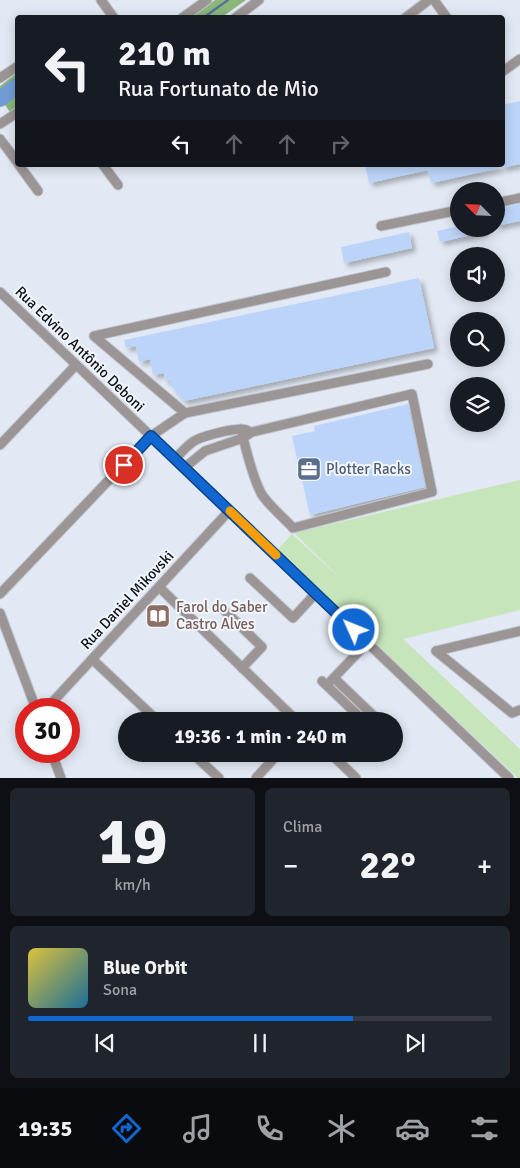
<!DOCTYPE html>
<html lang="pt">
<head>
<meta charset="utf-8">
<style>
  body { margin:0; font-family:Signika,sans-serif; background:#20242c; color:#f1f3f6; height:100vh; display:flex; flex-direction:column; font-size:19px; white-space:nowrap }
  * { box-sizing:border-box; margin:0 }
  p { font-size:16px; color:#9ea1a6 }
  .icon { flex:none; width:28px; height:28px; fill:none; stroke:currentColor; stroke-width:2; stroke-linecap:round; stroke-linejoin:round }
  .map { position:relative; height:778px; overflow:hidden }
  .details { display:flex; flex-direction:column; gap:10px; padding:10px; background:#0d0f14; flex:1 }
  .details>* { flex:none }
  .banner { position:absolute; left:15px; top:15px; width:490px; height:152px; border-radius:5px; box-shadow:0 2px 12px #0003; background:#171b24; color:#f1f3f6; overflow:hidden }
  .needle { width:32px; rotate:294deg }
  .buttons { position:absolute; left:450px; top:182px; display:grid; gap:10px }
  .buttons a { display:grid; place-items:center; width:55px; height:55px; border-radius:50%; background:#171b24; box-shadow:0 2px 12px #0003; font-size:25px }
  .speed { position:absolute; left:15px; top:698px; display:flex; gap:10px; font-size:25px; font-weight:700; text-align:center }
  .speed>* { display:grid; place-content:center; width:65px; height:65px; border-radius:50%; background:#171b24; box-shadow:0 2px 12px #0003; line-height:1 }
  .speed .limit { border:8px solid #d22; background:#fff; color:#111 }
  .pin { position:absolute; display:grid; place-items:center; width:42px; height:42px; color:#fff; margin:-21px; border:2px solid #fff; border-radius:50%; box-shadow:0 1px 5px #0007 }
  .me { position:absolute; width:55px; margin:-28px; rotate:314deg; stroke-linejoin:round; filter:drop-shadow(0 0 4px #0008) }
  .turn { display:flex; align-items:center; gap:18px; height:105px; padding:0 20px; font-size:22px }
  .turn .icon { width:65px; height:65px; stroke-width:2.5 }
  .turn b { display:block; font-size:35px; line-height:42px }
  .lanes { display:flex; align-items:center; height:48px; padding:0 20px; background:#0003; justify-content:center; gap:25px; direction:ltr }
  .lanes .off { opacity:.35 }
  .big { font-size:38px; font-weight:800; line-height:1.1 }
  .details .card { flex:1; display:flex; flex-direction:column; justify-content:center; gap:8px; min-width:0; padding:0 18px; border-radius:8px; background:#20242c }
  .details .dial { align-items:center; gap:0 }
  .dial b { font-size:65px; line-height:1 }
  .song { display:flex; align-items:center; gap:15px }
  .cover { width:60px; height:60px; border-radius:8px; background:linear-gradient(135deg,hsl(50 70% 55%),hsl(200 70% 35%)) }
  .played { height:5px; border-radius:2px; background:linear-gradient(90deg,#1167d1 70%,#363941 70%) }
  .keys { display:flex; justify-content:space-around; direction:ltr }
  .heat { display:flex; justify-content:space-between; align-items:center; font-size:28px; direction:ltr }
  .details .tiles { flex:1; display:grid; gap:10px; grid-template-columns:1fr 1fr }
  .card:last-child { grid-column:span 2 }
  .trip { position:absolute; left:118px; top:712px; width:285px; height:50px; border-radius:25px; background:#171b24; box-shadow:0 2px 12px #0003; font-weight:800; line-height:50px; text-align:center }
  .menu { display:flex; height:80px; justify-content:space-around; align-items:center; background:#090b0e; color:#9ea1a6 }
  .menu .icon { width:35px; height:35px }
  .menu .on { color:#1167d1 }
  .menu b { font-size:22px; color:#f1f3f6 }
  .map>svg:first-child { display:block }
</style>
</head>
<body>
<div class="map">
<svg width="520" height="778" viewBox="0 0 520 778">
  <defs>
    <filter id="shadow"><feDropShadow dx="4" dy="4" stdDeviation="2.5" flood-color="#0004"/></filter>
  </defs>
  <rect width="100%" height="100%" fill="#e2e9f4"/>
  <polygon fill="#c6e5ba" points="520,480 520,610 403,639 520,749 520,778 518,778 277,550 292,534 345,583 294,533"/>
  <g fill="#8bb77a">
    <polygon points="215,0 246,0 222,17 190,18"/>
    <polygon points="17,73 17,107 10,112 0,98 0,86"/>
  </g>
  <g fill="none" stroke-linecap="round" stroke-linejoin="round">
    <polyline stroke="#55739c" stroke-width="2.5" points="203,18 228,0"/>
    <polyline stroke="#749dd7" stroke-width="16" points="0,99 18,85"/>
  </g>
  <g fill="#bcd4f9" filter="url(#shadow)">
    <polygon points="520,101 520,164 502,168 502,105"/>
    <polygon points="365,165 500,165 500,168 431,183 428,170 369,183"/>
    <polygon points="520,204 520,221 496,226 496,209"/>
    <polygon points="459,226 459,229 484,229 485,232 440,242 437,231"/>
    <polygon points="409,232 412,248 344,263 341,247"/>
    <polygon points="419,278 434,348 184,401 172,387 170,380 165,381 164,373 153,375 150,359 139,362 136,346 126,348 124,340"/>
    <polygon points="408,404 425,487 310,515 292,436 315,431 314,426"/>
  </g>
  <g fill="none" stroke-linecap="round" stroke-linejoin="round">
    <defs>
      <g id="minor">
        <polyline points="101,0 114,18"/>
        <polyline points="434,0 447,18"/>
        <polyline points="182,18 207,0"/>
        <polyline points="235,18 259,0"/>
        <polyline points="405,18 429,0"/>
        <polyline points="502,72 520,59"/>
        <polyline points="0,78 18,66"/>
        <polyline points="0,124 18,112"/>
        <polyline points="0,139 18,163"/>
        <polyline points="19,165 38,191"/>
        <polyline points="103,165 118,185"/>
        <polyline points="496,203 520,198"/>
        <polyline points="381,226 459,210"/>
        <polyline points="0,292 509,778"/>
        <polyline points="185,413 428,364"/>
        <polyline points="0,445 76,365"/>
        <path d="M175,459C181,453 188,444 196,440C207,435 236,427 247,430"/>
        <path d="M184,468L205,451L243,438L252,432L412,394L432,492L293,528C284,518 267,504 261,493C253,478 245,446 241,429"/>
        <polyline points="250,578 293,618 316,593"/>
        <polyline points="159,587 297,721"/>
        <polyline points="0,594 151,436 185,413 94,336 386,272"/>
        <polyline points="223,609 262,647 242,668"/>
        <polyline points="0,613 36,709"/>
        <polyline points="436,651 512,713 520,710"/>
        <polyline points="436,651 520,631"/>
        <polyline points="92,659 158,721"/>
        <polyline points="334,678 379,721"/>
        <polyline points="322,681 364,721"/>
        <polyline points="327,685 367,643"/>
        <polyline points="46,709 229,511"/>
        <polyline points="51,751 61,778"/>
        <polyline points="193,754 219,778"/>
        <polyline points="331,754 356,778"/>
        <polyline points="256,778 276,756"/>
      </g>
    </defs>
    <use href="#minor" stroke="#c0c6d0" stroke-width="11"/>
    <use href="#minor" stroke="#9b9595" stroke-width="9"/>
  </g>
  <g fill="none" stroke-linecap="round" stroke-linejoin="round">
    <defs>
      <polyline id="route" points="124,465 151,436 354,630"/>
    </defs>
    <use href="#route" stroke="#0b4388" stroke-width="12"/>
    <use href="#route" stroke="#1167d1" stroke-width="9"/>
    <polyline stroke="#f59e0b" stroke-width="9" points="230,511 276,555"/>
  </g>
  <defs>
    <symbol id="office-square" viewBox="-11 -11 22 22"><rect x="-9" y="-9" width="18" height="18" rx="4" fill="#5c6f8a" stroke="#f1f6ff"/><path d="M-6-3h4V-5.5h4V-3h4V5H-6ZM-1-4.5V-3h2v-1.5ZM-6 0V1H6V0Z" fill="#fff"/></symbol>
    <symbol id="library-square" viewBox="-11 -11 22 22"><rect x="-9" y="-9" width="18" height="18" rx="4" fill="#8d6e63" stroke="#f1f6ff"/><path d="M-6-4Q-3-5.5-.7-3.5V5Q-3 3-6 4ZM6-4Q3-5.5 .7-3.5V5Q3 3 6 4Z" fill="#fff"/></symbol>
  </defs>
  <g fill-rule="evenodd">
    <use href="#office-square" x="295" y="455" width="28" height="28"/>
    <use href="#library-square" x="144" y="602" width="28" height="28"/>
  </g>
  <g text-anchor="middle" stroke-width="4" stroke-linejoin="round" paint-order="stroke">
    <g font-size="15" fill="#0e1014" stroke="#f1f6ff">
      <text transform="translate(80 349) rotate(44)" y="5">Rua Edvino Antônio Deboni</text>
      <text transform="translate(127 600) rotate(-47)" y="5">Rua Daniel Mikovski</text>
    </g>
    <g font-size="15" fill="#4e5e75" stroke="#f1f6ff" text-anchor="start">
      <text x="326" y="474">Plotter Racks</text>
    </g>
    <g font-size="15" fill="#785e54" stroke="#f1f6ff" text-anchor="start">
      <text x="176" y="612">Farol do Saber<tspan x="176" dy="17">Castro Alves</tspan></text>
    </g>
  </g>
</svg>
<div class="buttons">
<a><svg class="needle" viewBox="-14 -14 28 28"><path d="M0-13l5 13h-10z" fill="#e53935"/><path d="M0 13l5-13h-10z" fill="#9ea1a6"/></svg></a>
<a><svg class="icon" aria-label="sound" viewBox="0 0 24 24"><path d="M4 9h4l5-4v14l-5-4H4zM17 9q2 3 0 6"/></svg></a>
<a><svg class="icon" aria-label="search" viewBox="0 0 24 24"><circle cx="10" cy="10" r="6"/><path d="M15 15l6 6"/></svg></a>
<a><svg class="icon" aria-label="layers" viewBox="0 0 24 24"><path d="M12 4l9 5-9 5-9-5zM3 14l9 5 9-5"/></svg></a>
</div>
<div class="speed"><div class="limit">30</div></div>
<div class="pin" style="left:124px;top:465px;background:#d93025"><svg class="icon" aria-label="arrive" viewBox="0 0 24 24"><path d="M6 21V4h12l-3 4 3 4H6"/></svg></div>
<svg class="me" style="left:354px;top:630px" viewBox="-20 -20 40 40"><circle r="17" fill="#1167d1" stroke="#fff" stroke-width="3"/><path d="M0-11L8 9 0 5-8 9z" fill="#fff"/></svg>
<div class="trip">19:36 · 1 min · 240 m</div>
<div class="banner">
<div class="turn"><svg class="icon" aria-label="left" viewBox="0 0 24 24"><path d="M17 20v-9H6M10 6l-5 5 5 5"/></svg><div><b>210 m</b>Rua Fortunato de Mio</div></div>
<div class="lanes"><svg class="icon" aria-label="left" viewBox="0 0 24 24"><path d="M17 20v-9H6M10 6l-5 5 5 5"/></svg><svg class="icon off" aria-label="ahead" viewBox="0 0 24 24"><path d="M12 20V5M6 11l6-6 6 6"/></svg><svg class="icon off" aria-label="ahead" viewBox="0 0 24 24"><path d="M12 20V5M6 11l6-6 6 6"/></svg><svg class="icon off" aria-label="right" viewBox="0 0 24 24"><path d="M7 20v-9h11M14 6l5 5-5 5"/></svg></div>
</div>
</div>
<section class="details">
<div class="tiles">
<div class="card dial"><b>19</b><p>km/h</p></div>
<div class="card"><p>Clima</p>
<div class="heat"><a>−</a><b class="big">22°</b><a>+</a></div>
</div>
<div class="card">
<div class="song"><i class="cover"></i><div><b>Blue Orbit</b><p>Sona</p></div></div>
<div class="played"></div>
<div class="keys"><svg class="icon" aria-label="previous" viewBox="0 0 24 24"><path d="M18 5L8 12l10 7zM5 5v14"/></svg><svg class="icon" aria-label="pause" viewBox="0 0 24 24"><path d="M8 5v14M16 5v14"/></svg><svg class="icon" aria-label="next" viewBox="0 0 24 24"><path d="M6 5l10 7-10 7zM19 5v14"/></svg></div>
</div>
</div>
</section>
<nav class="menu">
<b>19:35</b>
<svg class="icon on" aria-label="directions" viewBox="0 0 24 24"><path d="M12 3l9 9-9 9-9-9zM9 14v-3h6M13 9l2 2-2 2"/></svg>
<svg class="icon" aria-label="music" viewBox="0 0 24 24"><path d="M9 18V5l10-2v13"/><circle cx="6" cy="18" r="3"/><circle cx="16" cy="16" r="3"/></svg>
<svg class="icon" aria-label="phone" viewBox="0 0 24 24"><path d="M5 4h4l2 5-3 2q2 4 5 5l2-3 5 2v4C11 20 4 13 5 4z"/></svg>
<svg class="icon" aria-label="climate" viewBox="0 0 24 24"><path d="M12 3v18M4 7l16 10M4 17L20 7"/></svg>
<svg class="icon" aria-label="car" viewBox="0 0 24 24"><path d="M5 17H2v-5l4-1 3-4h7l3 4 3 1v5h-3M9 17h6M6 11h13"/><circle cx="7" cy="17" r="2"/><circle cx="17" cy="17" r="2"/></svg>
<svg class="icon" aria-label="filters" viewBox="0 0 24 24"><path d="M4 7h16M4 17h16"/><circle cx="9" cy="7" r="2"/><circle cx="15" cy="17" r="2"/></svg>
</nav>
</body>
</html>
